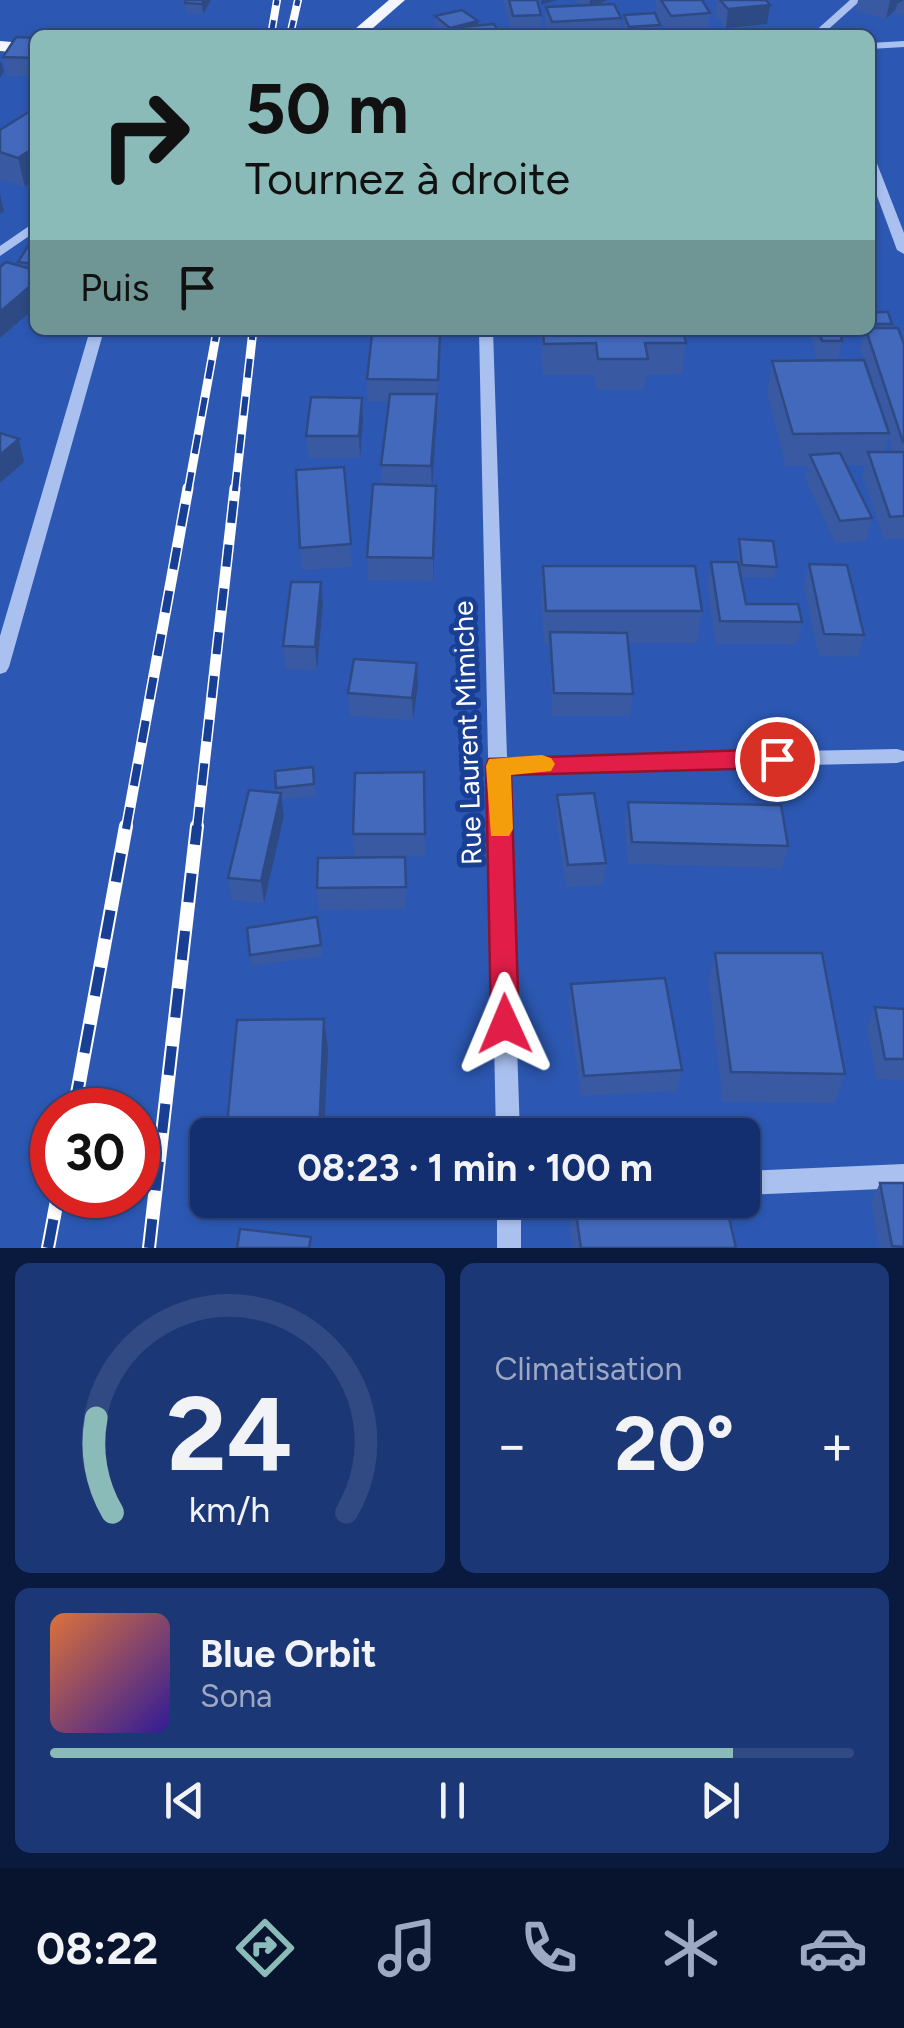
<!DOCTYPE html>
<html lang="fr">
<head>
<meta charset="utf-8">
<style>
  body { margin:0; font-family:Figtree,sans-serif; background:#1c3775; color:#f1f3f6; height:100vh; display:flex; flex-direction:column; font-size:38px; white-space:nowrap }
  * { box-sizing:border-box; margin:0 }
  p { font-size:32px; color:#9da9c3 }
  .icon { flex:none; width:55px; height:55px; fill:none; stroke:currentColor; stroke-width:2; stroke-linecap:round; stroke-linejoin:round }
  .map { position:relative; height:1248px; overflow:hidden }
  .drawer { display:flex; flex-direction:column; gap:15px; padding:15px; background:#0a1a3e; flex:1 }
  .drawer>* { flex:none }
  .guide { position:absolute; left:30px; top:30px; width:845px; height:305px; border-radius:15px; box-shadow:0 2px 8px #0004,0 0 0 2px #324a83; background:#8bbbb9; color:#111; overflow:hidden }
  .speed { position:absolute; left:30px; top:1088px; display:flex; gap:20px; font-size:50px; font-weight:700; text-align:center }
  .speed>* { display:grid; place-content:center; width:130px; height:130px; border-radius:50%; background:#132f70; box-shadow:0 2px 8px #0004,0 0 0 2px #324a83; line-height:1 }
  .speed .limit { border:15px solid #d22; background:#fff; color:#111 }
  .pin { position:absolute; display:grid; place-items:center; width:85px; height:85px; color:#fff; margin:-42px; border:5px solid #fff; border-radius:50%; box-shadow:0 2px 10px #0007 }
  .me { position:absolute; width:110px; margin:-55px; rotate:359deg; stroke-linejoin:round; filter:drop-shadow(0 0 8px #0008) }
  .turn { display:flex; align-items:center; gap:35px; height:210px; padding:0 50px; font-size:45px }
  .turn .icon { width:130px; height:130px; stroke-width:2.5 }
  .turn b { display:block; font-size:70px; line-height:85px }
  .then { display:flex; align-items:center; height:95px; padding:0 50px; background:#0003; gap:20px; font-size:38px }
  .big { font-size:75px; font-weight:700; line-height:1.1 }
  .drawer .card { flex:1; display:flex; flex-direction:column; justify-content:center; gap:15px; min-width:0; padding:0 35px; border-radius:15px; background:#1c3775 }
  .drawer .dial { align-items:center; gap:0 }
  .dial svg { height:260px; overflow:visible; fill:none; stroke:#324a83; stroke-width:7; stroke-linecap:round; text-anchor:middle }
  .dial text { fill:#f1f3f6; stroke:none }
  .song { display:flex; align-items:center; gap:30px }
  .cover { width:120px; height:120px; border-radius:15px; background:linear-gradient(135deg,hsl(20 70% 55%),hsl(250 70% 35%)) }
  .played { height:10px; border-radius:5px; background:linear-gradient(90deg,#8bbbb9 85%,#324a83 85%) }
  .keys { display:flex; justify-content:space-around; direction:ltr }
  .heat { display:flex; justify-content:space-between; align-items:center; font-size:55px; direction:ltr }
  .drawer .tiles { flex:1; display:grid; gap:15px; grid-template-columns:1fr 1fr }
  .card:last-child { grid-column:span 2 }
  .trip { position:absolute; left:190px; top:1118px; width:570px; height:100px; border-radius:15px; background:#132f70; box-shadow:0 2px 8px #0004,0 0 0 2px #324a83; font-weight:700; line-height:100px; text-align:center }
  .menu { display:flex; height:160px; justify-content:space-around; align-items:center; background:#08132d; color:#9da9c3 }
  .menu .icon { width:70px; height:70px }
  .menu .selected { color:#8bbbb9 }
  .menu b { font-size:45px; color:#f1f3f6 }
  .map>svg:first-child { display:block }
</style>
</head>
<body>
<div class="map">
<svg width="904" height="1248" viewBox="0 0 904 1248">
  <rect width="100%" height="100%" fill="#193f95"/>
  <path fill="#2c58b3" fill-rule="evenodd" d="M0,0H904V1248H0ZM35,35H870V330H35ZM52,1110H138V1195H52ZM208,1135H742V1200H208Z"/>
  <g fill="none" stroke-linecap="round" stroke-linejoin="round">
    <g fill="#aac1f0" fill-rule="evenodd">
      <polygon points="850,0 861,0 822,35 811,35"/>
      <polygon points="904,41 904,47 870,49 870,43"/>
      <polygon points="870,157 876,161 904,233 904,254 897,250 870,177"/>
      <polygon points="35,222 35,232 0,256 0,246"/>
      <polygon points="90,330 104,330 9,667 6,672 0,674 0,636"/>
      <polygon points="479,330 493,330 507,757 897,749 904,751 904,761 897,763 508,772 520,1135 496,1135"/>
      <polygon points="904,1164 904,1188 742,1195 742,1171"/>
      <rect x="497" y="1200" width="24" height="48"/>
    </g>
    <g fill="#f3f6ff" fill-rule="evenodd">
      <polygon points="389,0 405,0 365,35 348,35"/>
      <polygon points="0,41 35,44 35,54 0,51"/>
    </g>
    <defs>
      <g id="rail-far3">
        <polyline points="271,35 277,0"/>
        <polyline points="290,35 298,0"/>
      </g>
      <g id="rail-far2">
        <polyline points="188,491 217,330"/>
        <polyline points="235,491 253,330"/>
      </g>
      <g id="rail-far1">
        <polyline points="126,829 188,488"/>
        <polyline points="197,829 235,488"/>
      </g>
      <g id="rail">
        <polyline points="74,1110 126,826"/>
        <polyline points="48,1248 58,1195"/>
        <polyline points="149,1248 197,826"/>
      </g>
    </defs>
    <use href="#rail-far3" stroke="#fff" stroke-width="8"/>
    <use href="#rail-far2" stroke="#fff" stroke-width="9"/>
    <use href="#rail-far1" stroke="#fff" stroke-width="11"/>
    <use href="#rail" stroke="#fff" stroke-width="14"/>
    <use href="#rail-far3" stroke="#193f95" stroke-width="5" stroke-dasharray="15" stroke-linecap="butt"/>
    <use href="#rail-far2" stroke="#193f95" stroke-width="6" stroke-dasharray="19" stroke-linecap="butt"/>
    <use href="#rail-far1" stroke="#193f95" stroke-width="8" stroke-dasharray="22" stroke-linecap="butt"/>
    <use href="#rail" stroke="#193f95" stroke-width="10" stroke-dasharray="29" stroke-linecap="butt"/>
  </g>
  <g fill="#395aa2" fill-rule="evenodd">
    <polygon points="211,0 203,14 186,13 185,3"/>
    <polygon points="503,0 537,0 541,15 541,34 513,35"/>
    <polygon points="573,0 608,0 599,5 621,18 620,35 548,35 545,26 546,7 584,5"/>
    <polygon points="656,0 702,0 710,13 708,32 669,35 655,13"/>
    <polygon points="715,0 766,0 767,24 726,28 715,16 717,3"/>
    <polygon points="858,0 904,0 904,15 895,14 896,9 886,19 856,11"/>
    <polygon points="624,15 660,25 659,35 628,35 623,24"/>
    <polygon points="435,16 478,21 478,25 498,31 497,35 446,35 435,26"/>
    <polygon points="35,38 35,77 7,76 3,57"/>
    <polygon points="35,108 35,181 25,187 0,179 0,130"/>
    <polygon points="35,235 35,308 0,338 18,266 18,262"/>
    <path d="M870,312L892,324L891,328L904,344V539H884L862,474L865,465H846L872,518L866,541L835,543L805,478L808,466H786L767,392L772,361L817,360L810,330H839L842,341L838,360H864L860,350L864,335H860L858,330H870ZM888,438L893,452H885Z"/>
    <polygon points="348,330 431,330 348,331"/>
    <polygon points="540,330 683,330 686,343 682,374 646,375 644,390 596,390 594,375 543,375"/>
    <polygon points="440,356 432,486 436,508 433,581 368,580 367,557 382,485 381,465 389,402 368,401 367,379"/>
    <polygon points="362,398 363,420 360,458 308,458 306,436"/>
    <polygon points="344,467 352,567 302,570 300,548"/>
    <polygon points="739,539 777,567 774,578 741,577 746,604 802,622 797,644 716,644 707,584 711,562 738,562 737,551"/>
    <polygon points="809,564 864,635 858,657 819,656 804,587"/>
    <polygon points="543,566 702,611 697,643 628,643 633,694 630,716 552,716 550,644 544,644 541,598"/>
    <polygon points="321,582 323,604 317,670 286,669 283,646"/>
    <polygon points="418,686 413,720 350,716 348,693"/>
    <polygon points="313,767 316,796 282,799 284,816 264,903 232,900 228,878 277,793 275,771"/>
    <polygon points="424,772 425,856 354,857 353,834"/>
    <polygon points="557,795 606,863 603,885 566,887 556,817"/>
    <polygon points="628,802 788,846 782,868 628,864 625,824"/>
    <polygon points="405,857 406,909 319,910 317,888"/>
    <polygon points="317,917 322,956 252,966 250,955"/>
    <polygon points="715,953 845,1074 834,1103 723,1102 709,983"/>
    <polygon points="571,984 682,1070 677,1091 581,1096 569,1005"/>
    <polygon points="875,1007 904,1009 904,1080 877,1079 867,1029"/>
    <polygon points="880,1183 904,1183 904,1248 880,1248 871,1202"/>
    <polygon points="574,1200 736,1248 573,1248 570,1228"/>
  </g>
  <g fill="#2e4a84">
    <polygon points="204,0 211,0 203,14 202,4"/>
    <polygon points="541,0 557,0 541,5"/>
    <polygon points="590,0 608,0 589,8"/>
    <polygon points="890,0 904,0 897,4 896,9 886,19"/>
    <polygon points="770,5 767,24 726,28 728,9"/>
    <polygon points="478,21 478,31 461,27 461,35 450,35 450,28"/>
    <polygon points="1,61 4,71 0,78 0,63"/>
    <polygon points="35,147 35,181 25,187 18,158"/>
    <polygon points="0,194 4,212 0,214"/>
    <polygon points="35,282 35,308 0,338 0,312"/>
    <polygon points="437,394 437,417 432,489 431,466"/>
    <polygon points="362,398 363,420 360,458 359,436"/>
    <polygon points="19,439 24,462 0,483 0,455"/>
    <polygon points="436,486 436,508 433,581 433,558"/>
    <polygon points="321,582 323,604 317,670 315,647"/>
    <polygon points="417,663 418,686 413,720 412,698"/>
    <polygon points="281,793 284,816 264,903 261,881"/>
    <polygon points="324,1019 328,1049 324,1135 319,1135"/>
  </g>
  <g fill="#4269bc" stroke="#2e4a84" stroke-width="2.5">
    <polygon points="186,0 204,0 202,4 185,3"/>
    <polygon points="509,0 537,0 541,15 513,16"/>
    <polygon points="661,0 702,0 710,13 671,16"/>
    <polygon points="720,0 766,0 770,5 728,9"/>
    <polygon points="614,4 621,18 552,22 546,7"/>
    <polygon points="462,10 478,21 450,28 435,16"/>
    <polygon points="655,13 660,25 629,27 624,15"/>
    <polygon points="494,24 498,31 465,34 461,27"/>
    <polygon points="16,37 35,38 35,58 3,57"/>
    <polygon points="35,108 35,147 18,158 0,152 0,130"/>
    <polygon points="35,235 35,264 18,262"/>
    <polygon points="6,262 35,270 35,282 0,312 0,267"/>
    <polygon points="870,278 875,279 871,294 870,294"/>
    <polygon points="870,312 888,312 892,324 870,324"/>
    <polygon points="870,328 898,328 904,344 904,442 903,442 866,330 870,330"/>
    <polygon points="543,330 683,330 686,343 645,343 648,359 598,359 596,343 544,344"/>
    <polygon points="819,330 839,330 842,341 822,341"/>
    <polygon points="372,334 440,334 438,380 367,379"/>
    <polygon points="864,360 889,433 793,434 772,361"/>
    <polygon points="390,394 437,394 431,466 381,465"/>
    <polygon points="311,397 362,398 359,436 306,436"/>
    <polygon points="0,433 19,439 0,455"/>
    <polygon points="868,452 904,452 904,516 890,517"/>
    <polygon points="840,453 872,518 840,521 810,455"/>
    <polygon points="344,467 351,544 300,548 296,470"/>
    <polygon points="373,484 436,486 433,558 367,557"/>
    <polygon points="739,539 773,541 777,567 742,565"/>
    <polygon points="711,562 738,562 746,604 798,604 802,622 720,621"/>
    <polygon points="809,564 847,565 864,635 824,634"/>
    <polygon points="543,566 695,566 702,611 546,611"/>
    <polygon points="291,582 321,582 315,647 283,646"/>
    <polygon points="550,632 627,633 633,694 554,693"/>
    <polygon points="354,659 417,663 412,698 348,693"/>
    <polygon points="313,767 314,784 276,788 275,771"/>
    <polygon points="424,772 425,834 353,834 355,773"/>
    <polygon points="249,790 281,793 261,881 228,878"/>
    <polygon points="594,793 606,863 568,865 557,795"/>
    <polygon points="628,802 781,805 788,846 632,842"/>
    <polygon points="405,857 406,887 317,888 318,858"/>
    <polygon points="317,917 321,945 250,955 247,928"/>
    <polygon points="715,953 822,953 845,1074 731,1072"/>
    <polygon points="665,978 682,1070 584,1076 571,984"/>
    <polygon points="875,1007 904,1009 904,1059 885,1059"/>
    <polygon points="324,1019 319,1135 226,1135 237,1020"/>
    <polygon points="880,1183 904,1183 904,1247 892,1246"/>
    <polygon points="574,1200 725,1200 736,1248 581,1248"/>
    <polygon points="240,1229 311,1237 309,1248 237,1248"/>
  </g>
  <polygon fill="#e11d48" stroke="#92132f" stroke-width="2.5" points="777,749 790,759 777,768 511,775 519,1024 515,1033 505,1037 495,1033 491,1024 486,766 489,759"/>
  <polygon fill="#f59e0b" points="542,755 551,758 555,764 551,771 511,775 513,829 509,836 491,836 486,766 489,759"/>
  <g text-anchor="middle" stroke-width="10" stroke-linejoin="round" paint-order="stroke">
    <g font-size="28" fill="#fff" stroke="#193f95">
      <text transform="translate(467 733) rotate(-92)" y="10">Rue Laurent Mimiche</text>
    </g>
  </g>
</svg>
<div class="speed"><div class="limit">30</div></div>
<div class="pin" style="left:777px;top:759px;background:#d93025"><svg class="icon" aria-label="arrive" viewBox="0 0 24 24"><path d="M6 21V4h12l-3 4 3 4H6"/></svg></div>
<svg class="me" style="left:505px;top:1024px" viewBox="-20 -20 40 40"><path d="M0-17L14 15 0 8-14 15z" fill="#e11d48" stroke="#fff" stroke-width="4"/></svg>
<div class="trip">08:23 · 1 min · 100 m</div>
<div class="guide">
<div class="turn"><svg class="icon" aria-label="right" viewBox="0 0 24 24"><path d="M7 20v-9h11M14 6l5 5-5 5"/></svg><div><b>50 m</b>Tournez à droite</div></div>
<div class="then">Puis<svg class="icon" aria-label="arrive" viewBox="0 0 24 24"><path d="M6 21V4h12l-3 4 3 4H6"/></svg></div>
</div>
</div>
<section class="drawer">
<div class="tiles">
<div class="card dial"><svg viewBox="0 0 100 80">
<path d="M14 69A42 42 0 1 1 86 69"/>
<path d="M14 69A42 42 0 0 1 9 40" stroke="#8bbbb9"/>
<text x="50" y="56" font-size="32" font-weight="700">24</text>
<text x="50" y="72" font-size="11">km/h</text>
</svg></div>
<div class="card"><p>Climatisation</p>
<div class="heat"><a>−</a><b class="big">20°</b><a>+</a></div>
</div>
<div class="card">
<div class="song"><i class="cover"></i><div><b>Blue Orbit</b><p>Sona</p></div></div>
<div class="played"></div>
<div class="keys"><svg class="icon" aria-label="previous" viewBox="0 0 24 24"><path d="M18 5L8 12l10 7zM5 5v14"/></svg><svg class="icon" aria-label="pause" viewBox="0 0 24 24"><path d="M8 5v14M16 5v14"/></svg><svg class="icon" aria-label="next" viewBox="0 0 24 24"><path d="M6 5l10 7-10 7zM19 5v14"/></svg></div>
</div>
</div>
</section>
<nav class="menu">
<b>08:22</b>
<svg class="icon selected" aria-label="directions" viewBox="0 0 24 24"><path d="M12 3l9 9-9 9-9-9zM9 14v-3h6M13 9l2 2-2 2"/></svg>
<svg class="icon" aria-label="music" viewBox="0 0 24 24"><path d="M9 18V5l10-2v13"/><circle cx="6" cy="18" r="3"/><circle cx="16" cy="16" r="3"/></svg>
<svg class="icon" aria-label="phone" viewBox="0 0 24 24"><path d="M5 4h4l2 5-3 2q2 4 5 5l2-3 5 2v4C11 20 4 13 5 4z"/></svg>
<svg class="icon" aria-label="climate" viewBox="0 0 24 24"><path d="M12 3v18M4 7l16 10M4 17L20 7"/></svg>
<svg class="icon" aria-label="car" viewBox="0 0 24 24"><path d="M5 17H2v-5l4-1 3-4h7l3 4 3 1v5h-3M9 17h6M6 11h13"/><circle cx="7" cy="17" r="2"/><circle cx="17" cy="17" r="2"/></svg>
</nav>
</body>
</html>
